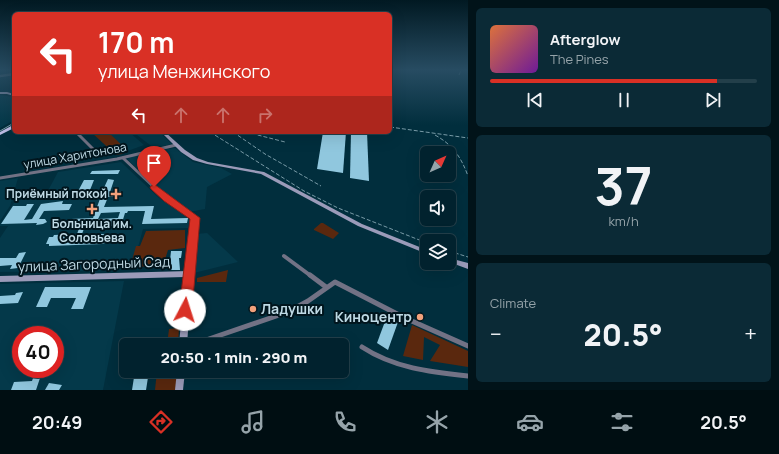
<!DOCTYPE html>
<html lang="en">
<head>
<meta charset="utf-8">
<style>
  body { margin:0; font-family:Manrope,sans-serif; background:#0b2a36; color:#f1f3f6; height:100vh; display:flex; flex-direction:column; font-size:15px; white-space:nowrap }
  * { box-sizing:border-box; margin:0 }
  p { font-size:13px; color:#96a4aa }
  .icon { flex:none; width:22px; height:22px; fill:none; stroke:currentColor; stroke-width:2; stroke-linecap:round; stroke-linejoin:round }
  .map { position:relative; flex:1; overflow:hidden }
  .panel { display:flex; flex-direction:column; gap:8px; padding:8px; background:#011319; width:311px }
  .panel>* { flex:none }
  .guide { position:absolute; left:12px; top:12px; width:380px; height:122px; border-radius:6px; box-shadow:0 4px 16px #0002,0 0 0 1px #233f4a; background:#d93025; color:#fff; overflow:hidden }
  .needle { width:26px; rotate:45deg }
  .tools { position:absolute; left:420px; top:146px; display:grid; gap:8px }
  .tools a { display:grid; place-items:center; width:36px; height:36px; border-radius:6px; background:#01222e; box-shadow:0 4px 16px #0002,0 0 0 1px #233f4a; font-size:20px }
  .speed { position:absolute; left:12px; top:326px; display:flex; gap:8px; font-size:20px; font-weight:700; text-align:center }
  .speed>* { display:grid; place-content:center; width:52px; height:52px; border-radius:50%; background:#01222e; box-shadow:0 4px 16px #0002,0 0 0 1px #233f4a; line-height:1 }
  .speed .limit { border:6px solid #d22; background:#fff; color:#111 }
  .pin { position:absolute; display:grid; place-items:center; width:34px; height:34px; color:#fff; margin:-41px -17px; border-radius:50% 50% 50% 0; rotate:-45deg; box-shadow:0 0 4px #0007 }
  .pin .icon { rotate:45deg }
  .me { position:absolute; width:44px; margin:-22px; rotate:5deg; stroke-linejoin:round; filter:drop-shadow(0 0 3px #0008) }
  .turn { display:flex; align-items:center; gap:14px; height:84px; padding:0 20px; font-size:18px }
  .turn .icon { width:52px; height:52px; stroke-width:2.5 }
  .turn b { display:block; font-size:28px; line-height:34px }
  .lanes { display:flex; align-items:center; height:38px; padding:0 20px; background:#0003; justify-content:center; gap:20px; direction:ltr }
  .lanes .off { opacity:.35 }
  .big { font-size:30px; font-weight:800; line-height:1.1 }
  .panel .card { flex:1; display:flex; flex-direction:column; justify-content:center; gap:6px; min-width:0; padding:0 14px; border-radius:6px; background:#0b2a36 }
  .panel .dial { align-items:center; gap:0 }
  .dial b { font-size:52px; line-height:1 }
  .song { display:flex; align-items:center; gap:12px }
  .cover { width:48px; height:48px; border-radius:6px; background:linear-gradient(135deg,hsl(20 70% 55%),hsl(280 70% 35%)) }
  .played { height:4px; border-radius:2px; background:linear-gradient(90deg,#d93025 85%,#233f4a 85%) }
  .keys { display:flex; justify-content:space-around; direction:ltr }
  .heat { display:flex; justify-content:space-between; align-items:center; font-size:22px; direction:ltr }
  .trip { position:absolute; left:119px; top:338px; width:230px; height:40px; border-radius:6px; background:#01222e; box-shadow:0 4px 16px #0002,0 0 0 1px #233f4a; font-weight:800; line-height:40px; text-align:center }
  .dock { display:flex; height:64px; justify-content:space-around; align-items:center; background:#000e12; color:#96a4aa }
  .dock .icon { width:28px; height:28px }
  .dock .on { color:#d93025 }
  .dock b { font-size:18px; color:#f1f3f6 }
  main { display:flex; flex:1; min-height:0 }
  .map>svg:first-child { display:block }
</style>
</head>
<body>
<main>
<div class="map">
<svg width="468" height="390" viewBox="0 0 468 390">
  <rect width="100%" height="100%" fill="#012e3d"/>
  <g fill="#04394a" fill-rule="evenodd">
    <polygon points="0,95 14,97 14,120 0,128"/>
    <polygon points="103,132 129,132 144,145 125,152"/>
    <polygon points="133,132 159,132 172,144 154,148"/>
    <polygon points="175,148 193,162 221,168 232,174 207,187 205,209 189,212 169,198 127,159 141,153"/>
    <polygon points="121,162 159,198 190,219 188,228 143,229 139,244 127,270 0,272 0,238 8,226 0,226 0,224 16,200 44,198 58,172"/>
    <polygon points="18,178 10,206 0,221 0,181"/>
    <polygon points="207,233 238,262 194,273 192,271 196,234"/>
    <path d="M124,281L103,390H0V284ZM21,335H55V369H21Z"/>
  </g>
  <g fill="#5a280e">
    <polygon points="91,132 108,132 128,151 122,154 116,155"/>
    <polygon points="321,223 323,223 339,233 333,239 331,238 314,230 314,229"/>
    <polygon points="185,230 185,248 168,250 163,266 130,267 136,246 140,246 146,231"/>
    <polygon points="228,270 226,282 197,282 197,278"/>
    <polygon points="182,298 180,323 169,323 172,299"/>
    <polygon points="412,325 468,351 468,367 430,361 440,345 424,337 423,360 403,356"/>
    <polygon points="179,328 178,345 167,345 169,329"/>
    <polygon points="157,371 177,371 176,390 155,390"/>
  </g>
  <g fill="#90c7de" fill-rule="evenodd">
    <polygon points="323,132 346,132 343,173 317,169"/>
    <polygon points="351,132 367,132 369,181 350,178"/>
    <polygon points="120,170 118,174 90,174 92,171"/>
    <path d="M108,179L114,180L110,192L121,191L119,197H108L104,207L154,206L151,219L188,218L187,223L142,224L145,211H128L127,213H125L121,226H85L82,234H105V236H107L105,243L102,244L49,246V244H46L49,237H53L54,235L77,234L80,226L67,227L71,219L93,218L101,196L77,197L76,195L84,180H94L90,190H103ZM120,212L118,218L98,219L101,213Z"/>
    <polygon points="63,201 62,204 72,204 69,210 44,211 39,219 45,219 47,222 43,224 36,225 37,223 1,224 13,206 26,206 27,204 34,204 24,220 32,219 41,204"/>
    <polygon points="171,251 182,251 181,258 179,258 180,270 169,270"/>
    <polygon points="26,252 18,268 10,269 12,265 0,266 0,258 16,258 19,253"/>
    <polygon points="45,287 91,287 83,309 71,309 76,298 51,298 47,307 36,307"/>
    <polygon points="23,292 18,303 0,304 0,296 15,295 16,293"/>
    <polygon points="387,316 398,322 388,350 377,343"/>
    <polygon points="36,369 43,369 36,390 11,390 14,382 32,381"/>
    <polygon points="135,371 149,371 146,390 132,390"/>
    <polygon points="49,383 62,385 59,390 45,390"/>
  </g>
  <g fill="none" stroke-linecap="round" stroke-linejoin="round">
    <polyline stroke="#727285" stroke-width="2.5" points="0,76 14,74"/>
    <g stroke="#727285" stroke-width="3">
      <polyline points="76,132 96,152"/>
      <polyline points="123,158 156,189"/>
      <polyline points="0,178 117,159 176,145"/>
    </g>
    <g stroke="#727285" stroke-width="4">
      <polyline points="155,188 167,199 195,218 189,274"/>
      <polyline points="284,256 311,276"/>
    </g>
    <g stroke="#727285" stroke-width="5">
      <polyline points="310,275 326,287"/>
      <polyline points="184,341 206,340 288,312 308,301 335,282 405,318 468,346"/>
      <path d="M362,347C394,368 430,372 468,376"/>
    </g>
    <g fill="#9b9bb9" fill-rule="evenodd">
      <polygon points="0,92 7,92 14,94 14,96 7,94 0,94"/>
      <polygon points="161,132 165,132 185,150 197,158 208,162 264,172 362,224 427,250 427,254 358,226 261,174 207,164 193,160 181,152"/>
      <polygon points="449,258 468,263 468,269 449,262"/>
      <polygon points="189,271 191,272 192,274 187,345 179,345 185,277 0,282 0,276"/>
      <polygon points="177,371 185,371 183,390 175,390"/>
    </g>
    <polygon fill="#babae2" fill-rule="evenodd" points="13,125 14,125 14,128 0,135 0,132"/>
    <polyline stroke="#799ba7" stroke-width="1" points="0,131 14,123"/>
    <g stroke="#799ba7" stroke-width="1" stroke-dasharray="4 2" stroke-linecap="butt">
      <polyline points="459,75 461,70"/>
      <polyline points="390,127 468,138"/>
      <polyline points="210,132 304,191 338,208 427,243"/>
      <polyline points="233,132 265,154 321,186"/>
      <polyline points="246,132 285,142"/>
      <path d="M435,135C453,145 461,157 468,176"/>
      <polyline points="449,251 468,257"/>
    </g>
  </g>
  <linearGradient id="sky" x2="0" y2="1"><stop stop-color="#011922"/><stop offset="0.56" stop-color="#274c62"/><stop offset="1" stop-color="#274c62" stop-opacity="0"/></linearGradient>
  <rect width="468" height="125" fill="url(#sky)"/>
  <polygon fill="#d93025" stroke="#8d1f18" points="154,184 200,218 192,310 190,314 185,316 181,314 179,310 190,219 164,201 151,189 150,187"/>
  <g fill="#f1a17c" stroke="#01151d" stroke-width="1.5">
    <path d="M114 188h4v4h4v4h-4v4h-4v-4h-4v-4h4z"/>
    <path d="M90 203h4v4h4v4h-4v4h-4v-4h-4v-4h4z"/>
    <circle cx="253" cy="309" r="4"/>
    <circle cx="420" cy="317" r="4"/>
  </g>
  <g text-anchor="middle" stroke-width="4" stroke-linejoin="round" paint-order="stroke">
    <g font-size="12" fill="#bfdae5" stroke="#01151d">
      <text transform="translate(75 156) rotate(-10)" y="4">улица Харитонова</text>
    </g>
    <g font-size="12" font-weight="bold" fill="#bfdae5" stroke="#01151d" text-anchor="end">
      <text x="107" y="198">Приёмный покой</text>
      <text x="92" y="228" text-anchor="middle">Больница им.<tspan x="92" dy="14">Соловьева</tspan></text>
    </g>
    <g font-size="14" fill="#bfdae5" stroke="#01151d">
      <text transform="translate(94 264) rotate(-2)" y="5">улица Загородный Сад</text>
    </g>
    <g font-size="14" font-weight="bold" fill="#bfdae5" stroke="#01151d" text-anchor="start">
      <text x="261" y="314">Ладушки</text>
      <text x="412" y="322" text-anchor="end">Киноцентр</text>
    </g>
  </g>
</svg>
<div class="tools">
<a><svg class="needle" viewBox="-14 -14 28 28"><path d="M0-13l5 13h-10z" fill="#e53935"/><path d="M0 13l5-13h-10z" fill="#96a4aa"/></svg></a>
<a><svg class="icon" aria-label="sound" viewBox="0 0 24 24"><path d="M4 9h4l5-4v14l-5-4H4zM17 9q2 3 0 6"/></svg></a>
<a><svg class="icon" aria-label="layers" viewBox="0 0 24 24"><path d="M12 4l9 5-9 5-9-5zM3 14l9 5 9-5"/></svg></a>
</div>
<div class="speed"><div class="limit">40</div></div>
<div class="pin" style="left:154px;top:187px;background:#d93025"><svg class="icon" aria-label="arrive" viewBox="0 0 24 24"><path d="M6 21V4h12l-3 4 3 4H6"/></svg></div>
<svg class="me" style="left:185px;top:310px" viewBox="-20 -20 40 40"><circle r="19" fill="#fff"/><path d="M0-13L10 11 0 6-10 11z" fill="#d93025"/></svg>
<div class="trip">20:50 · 1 min · 290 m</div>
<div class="guide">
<div class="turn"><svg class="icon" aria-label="left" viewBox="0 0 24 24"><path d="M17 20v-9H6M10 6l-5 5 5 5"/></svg><div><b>170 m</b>улица Менжинского</div></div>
<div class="lanes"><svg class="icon" aria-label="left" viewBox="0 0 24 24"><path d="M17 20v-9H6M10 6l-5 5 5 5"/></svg><svg class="icon off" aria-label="ahead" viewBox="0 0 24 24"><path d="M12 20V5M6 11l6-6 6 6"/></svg><svg class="icon off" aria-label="ahead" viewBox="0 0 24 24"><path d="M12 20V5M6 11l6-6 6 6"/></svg><svg class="icon off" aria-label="right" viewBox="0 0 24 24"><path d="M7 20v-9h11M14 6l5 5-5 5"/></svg></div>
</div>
</div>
<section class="panel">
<div class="card">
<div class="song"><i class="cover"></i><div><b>Afterglow</b><p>The Pines</p></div></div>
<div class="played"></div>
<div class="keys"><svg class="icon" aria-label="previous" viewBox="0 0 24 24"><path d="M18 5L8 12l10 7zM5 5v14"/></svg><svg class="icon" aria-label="pause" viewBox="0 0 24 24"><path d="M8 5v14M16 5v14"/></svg><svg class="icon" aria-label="next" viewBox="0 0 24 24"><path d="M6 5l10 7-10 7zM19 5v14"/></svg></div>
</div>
<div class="card dial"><b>37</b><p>km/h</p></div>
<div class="card"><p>Climate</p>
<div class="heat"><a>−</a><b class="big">20.5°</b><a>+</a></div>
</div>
</section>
</main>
<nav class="dock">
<b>20:49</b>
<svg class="icon on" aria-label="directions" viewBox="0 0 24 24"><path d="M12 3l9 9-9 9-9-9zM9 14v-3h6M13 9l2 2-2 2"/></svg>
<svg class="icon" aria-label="music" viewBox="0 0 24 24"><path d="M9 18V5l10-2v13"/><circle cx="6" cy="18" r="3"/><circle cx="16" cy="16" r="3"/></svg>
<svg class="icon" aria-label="phone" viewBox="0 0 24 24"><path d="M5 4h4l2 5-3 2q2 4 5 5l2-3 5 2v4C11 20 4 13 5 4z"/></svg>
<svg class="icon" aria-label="climate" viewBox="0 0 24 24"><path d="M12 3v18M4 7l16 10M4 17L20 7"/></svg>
<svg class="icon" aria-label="car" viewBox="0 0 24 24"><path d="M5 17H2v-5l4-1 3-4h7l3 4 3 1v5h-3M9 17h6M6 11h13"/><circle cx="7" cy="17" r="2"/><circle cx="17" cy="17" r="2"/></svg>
<svg class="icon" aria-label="filters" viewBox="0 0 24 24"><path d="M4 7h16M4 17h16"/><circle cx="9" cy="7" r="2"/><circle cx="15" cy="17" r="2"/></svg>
<b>20.5°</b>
</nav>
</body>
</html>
